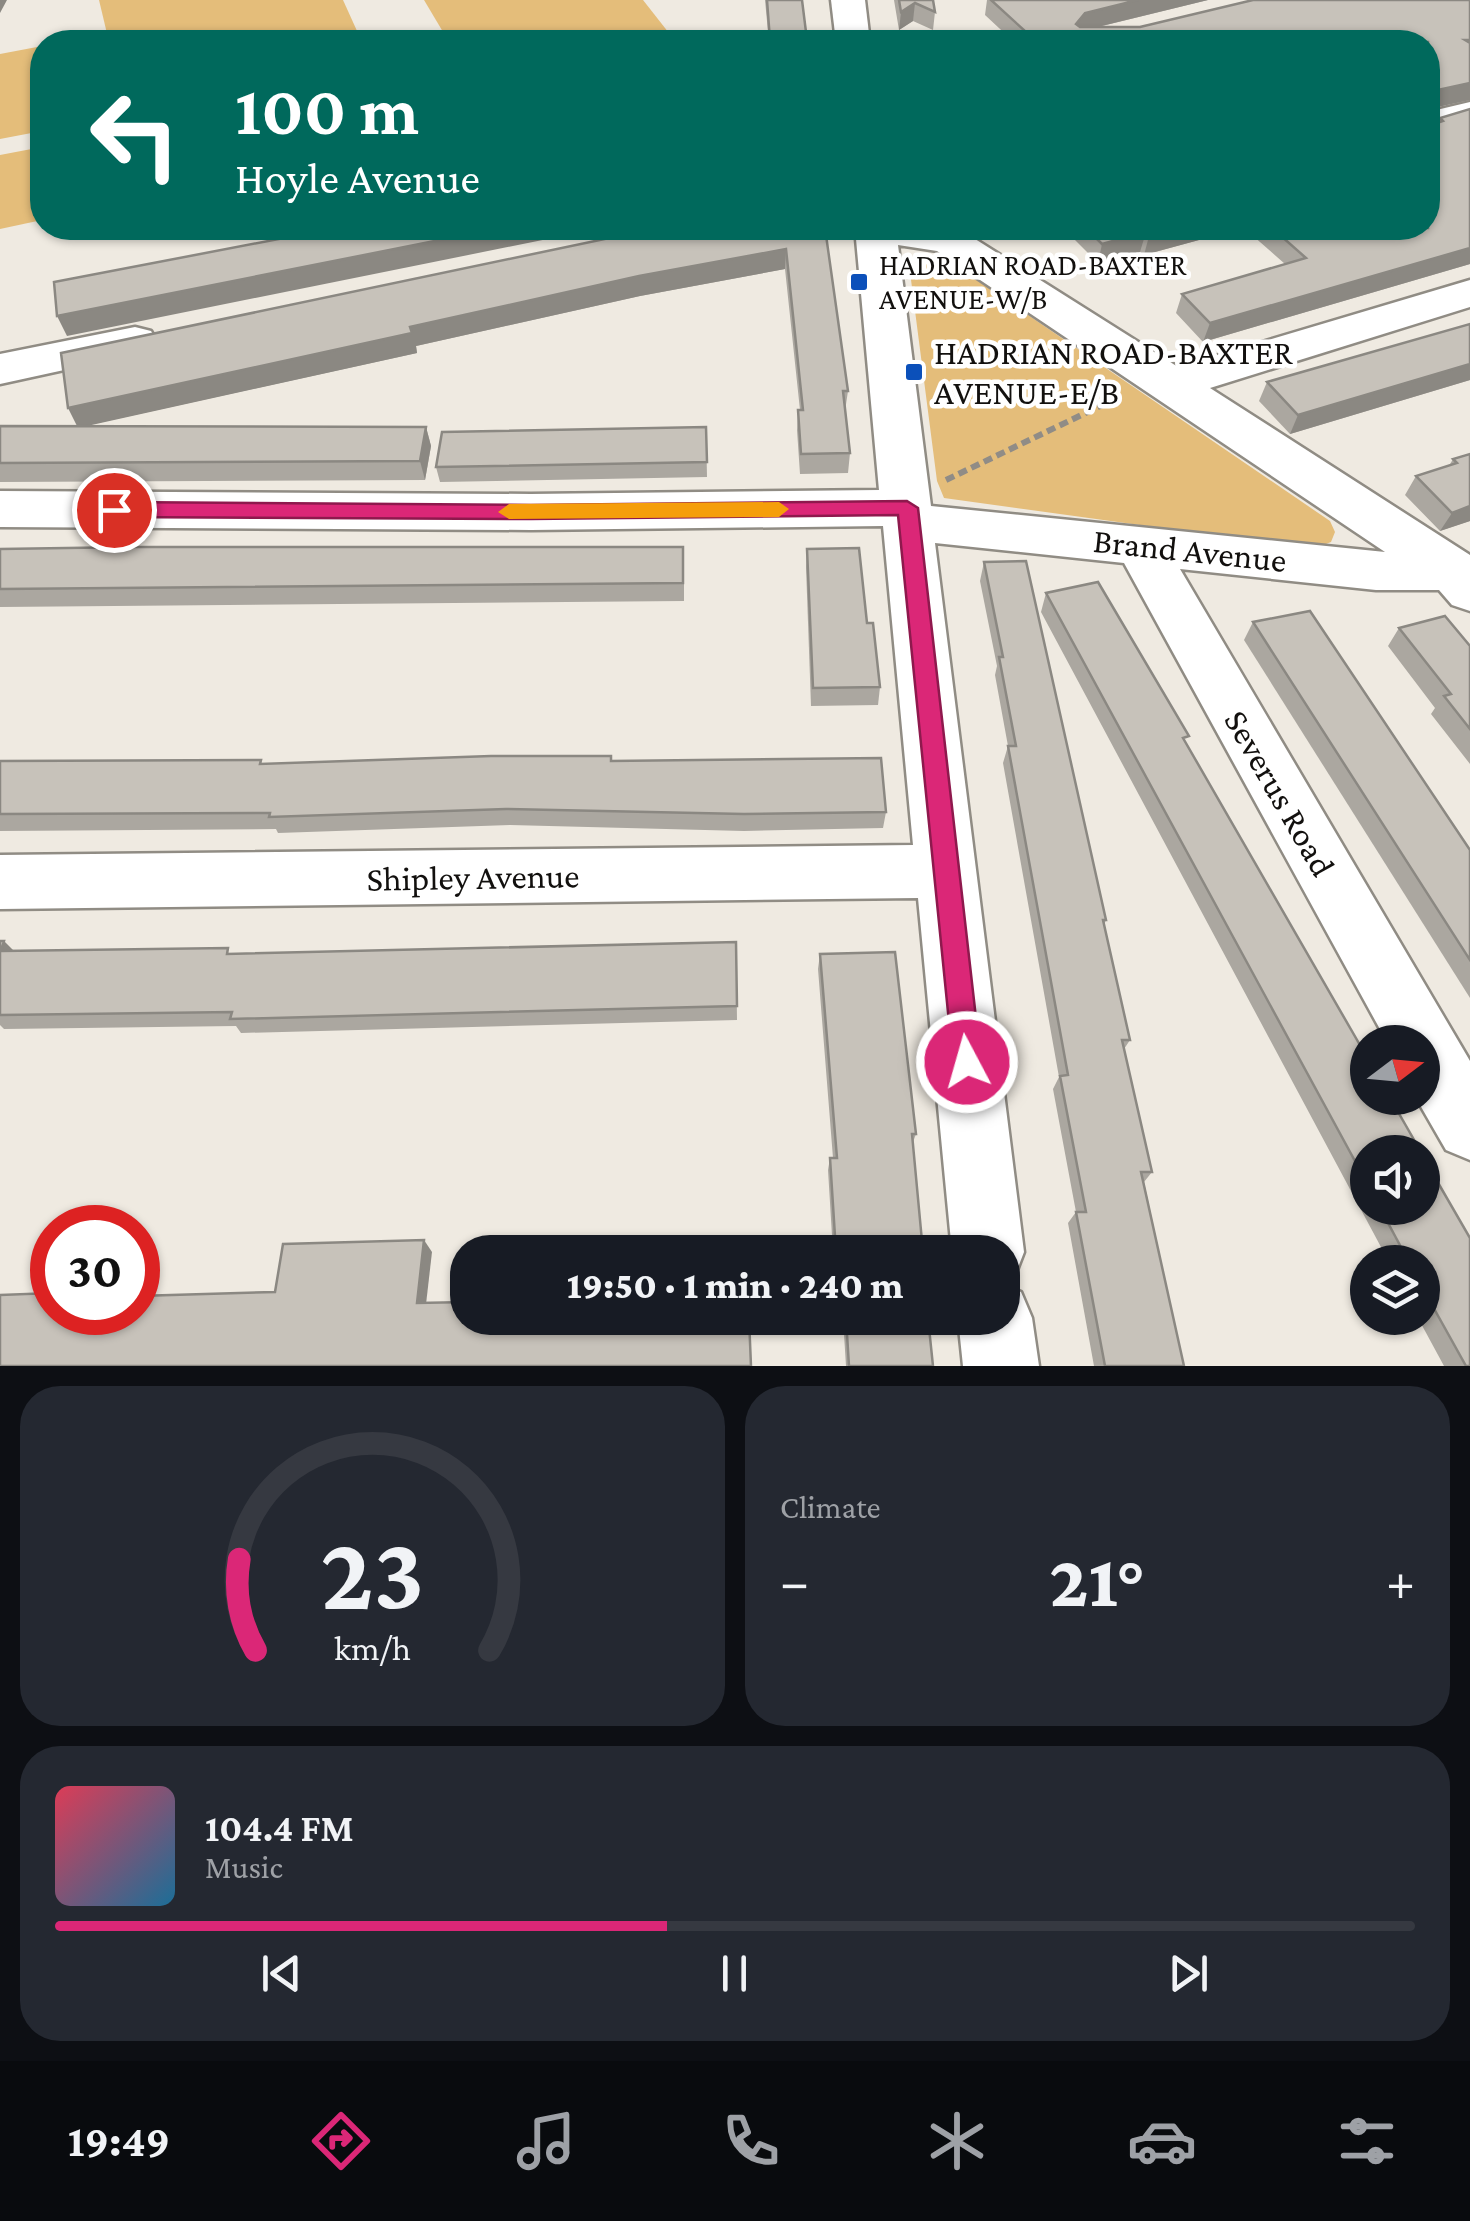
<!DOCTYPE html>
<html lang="en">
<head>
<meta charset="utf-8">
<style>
  body { margin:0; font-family:"Crimson Pro",serif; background:#242831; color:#f1f3f6; height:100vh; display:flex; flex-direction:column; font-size:38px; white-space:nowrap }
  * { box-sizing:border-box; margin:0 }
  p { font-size:32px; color:#9ea1a6 }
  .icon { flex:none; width:55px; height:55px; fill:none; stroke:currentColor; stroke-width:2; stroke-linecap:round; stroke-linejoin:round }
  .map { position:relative; height:1366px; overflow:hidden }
  .drawer { display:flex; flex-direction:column; gap:20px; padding:20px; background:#0d0f14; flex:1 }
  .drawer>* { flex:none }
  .banner { position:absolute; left:30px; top:30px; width:1410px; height:210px; border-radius:40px; box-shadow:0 2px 8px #0004; background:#00695c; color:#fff; overflow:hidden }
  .needle { width:65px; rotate:74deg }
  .buttons { position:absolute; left:1350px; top:1025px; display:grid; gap:20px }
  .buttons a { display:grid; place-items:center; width:90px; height:90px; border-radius:50%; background:#171b24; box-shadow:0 2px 8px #0004; font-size:50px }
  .speed { position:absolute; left:30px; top:1205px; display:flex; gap:20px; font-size:50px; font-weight:700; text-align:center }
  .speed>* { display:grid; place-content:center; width:130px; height:130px; border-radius:50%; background:#171b24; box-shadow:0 2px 8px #0004; line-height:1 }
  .speed .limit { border:15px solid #d22; background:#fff; color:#111 }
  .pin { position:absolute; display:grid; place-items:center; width:85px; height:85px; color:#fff; margin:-42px; border:5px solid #fff; border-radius:50%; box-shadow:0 2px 10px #0007 }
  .me { position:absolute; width:110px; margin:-55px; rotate:354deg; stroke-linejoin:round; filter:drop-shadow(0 0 8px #0008) }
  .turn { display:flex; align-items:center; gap:35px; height:210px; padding:0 40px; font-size:45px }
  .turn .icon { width:130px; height:130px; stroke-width:2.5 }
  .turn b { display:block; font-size:70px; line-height:85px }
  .big { font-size:75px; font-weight:800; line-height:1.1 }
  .drawer .widget { flex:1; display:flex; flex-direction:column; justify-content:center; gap:15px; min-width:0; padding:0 35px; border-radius:40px; background:#242831 }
  .drawer .dial { align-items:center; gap:0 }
  .dial svg { height:260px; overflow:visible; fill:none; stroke:#363941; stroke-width:7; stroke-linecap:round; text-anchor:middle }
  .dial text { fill:#f1f3f6; stroke:none }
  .song { display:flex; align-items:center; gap:30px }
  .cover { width:120px; height:120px; border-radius:15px; background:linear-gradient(135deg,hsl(350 70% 55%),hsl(200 70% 35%)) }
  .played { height:10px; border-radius:5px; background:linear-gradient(90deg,#db2777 45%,#363941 45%) }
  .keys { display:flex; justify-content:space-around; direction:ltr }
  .heat { display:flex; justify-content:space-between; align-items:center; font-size:55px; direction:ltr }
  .drawer .tiles { flex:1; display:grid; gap:20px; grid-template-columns:1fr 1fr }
  .widget:last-child { grid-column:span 2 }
  .trip { position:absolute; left:450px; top:1235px; width:570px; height:100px; border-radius:40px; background:#171b24; box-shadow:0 2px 8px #0004; font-weight:800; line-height:100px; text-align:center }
  .menu { display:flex; height:160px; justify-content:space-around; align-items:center; background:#090b0e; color:#9ea1a6 }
  .menu .icon { width:70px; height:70px }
  .menu .on { color:#db2777 }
  .menu b { font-size:45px; color:#f1f3f6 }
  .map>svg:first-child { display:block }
</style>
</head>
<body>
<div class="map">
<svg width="1470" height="1366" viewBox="0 0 1470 1366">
  <rect width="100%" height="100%" fill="#efeae1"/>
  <g fill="#e4bd7a">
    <polygon points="99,0 343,0 362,42 109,42"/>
    <polygon points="424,0 643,0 676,42 449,42"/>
    <polygon points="37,47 42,131 0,139 0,54"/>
    <polygon points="42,147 42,220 0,229 0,155"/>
    <path d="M946,259L1330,521L1335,532L1331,542L1313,549L944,498L937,481L910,272C918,259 931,260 946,259Z"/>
  </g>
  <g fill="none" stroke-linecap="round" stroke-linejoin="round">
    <defs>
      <g id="minor">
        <polygon points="831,0 865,0 870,42 836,42"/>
        <polygon points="1470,102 1470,124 1428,134 1428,112"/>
        <path d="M855,228H942L964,232L1178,367L1470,280V307L1210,388L1470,555V611L1452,605L1439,590H1376L1180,569L1470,1061V1160L1446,1150L1416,1098H1422V1042H1387L1124,563L935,543L1024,1252L1014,1278L1002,1282V1252H952L918,898L0,909V855L913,845L883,526L531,530L0,527V491L531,494L879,490ZM898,245L937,251L1385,552L931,506Z"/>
        <polygon points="135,327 151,331 157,341 151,351 0,384 0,354"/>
        <polygon points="1002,1284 1021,1292 1032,1318 1039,1366 963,1366 958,1318 1002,1318"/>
      </g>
    </defs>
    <use href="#minor" stroke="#908c84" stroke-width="5"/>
    <polyline stroke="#908c86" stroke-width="6" stroke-dasharray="9 5" stroke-linecap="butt" points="946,480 1119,397"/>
    <use href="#minor" fill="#fff" fill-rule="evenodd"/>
  </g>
  <g fill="#aba7a0">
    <polygon points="765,0 802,0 807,42 769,42"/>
    <polygon points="894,0 933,0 935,12 933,30 913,21 899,30"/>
    <polygon points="987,0 1208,0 1098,27 1140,27 1470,0 1470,100 1433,108 1433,113 1428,124 1428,42 1014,42 985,15"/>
    <polygon points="1470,109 1470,264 1203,342 1176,313 1182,294 1285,264 1244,228 1428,228 1438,122 1440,118"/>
    <polygon points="825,228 848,391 845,411 850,453 848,473 800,474 797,430 798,410 800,410 785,269 640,296 416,346 417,353 84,426 426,427 431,446 425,480 0,482 0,426 77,426"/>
    <polygon points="1063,228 1243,228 1144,255 1140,252 1098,263"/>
    <polygon points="1470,324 1470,380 1290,434 1259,401 1267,382"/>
    <polygon points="706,427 707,477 440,482 436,467"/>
    <polygon points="1470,454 1470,521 1440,531 1405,495 1416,476 1449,466 1453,459"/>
    <polygon points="0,549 684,566 684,601 0,607"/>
    <polygon points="807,549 880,687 878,705 811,706 806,567"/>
    <polygon points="984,562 1106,920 1104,925 1130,1040 1124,1049 1152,1172 1144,1182 1184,1366 1094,1366 1068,1223 1076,1212 1053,1089 1059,1077 1003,763 1008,746 995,675 997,666 980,581"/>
    <polygon points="1046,593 1186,743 1368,1152 1368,1208 1422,1208 1470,1366 1444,1366 1418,1318 1422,1318 1422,1262 1389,1262 1041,612"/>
    <polygon points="1253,622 1470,850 1470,998 1244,640"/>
    <polygon points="1399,628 1470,646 1470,764 1431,714 1435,708 1388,646"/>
    <polygon points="0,761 263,764 611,761 886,812 883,828 744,831 510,825 278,833 276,829 0,831"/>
    <polygon points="0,941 13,951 233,954 736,942 737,1020 241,1033 236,1026 4,1029 0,1025"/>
    <polygon points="820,954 916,1134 913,1142 923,1252 833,1252 828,1170 830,1158 833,1158 818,969"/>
    <polygon points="843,1318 928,1318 933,1366 846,1366"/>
  </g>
  <g fill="#8b8882">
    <polygon points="0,0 7,0 0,13"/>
    <polygon points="1138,0 1208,0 1081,31 1076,24 1085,13"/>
    <polygon points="915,3 913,21 899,30 901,12"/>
    <polygon points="1470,83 1470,100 1428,109 1433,91"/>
    <polygon points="500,228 602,228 67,336 57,316"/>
    <polygon points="1181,228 1243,228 1144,255 1149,236"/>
    <polygon points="1146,232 1140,252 1098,263 1102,244"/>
    <polygon points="1470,248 1470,264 1203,342 1210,323"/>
    <polygon points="786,249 785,269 640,296 416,346 417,353 78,428 68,408 410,327 639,276"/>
    <polygon points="1470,364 1470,380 1290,434 1298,415"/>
    <polygon points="426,427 431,446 425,480 420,461"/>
    <polygon points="1470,506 1470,521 1440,531 1452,513"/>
    <polygon points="4,941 19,956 1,951"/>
    <polygon points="424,1240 432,1252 425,1313 417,1303"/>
  </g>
  <g fill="#c7c2ba" stroke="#8b8882" stroke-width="2.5">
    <polygon points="767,0 802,0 807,40 770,40"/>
    <polygon points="899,0 933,0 935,12 915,3 901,12"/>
    <polygon points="991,0 1138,0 1085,13 1076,24 1080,27 1140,27 1253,0 1470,0 1470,40 1465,40 1470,43 1470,83 1433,91 1433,113 1428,109 1428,42 1037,42"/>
    <polygon points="1470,109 1470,248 1210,323 1182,294 1306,258 1272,228 1428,228 1428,126 1443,121 1440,118"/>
    <polygon points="336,228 500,228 57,316 54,282"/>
    <polygon points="657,228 825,228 848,391 843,391 850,453 801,454 798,410 803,410 786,249 639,276 410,327 412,333 68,408 61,353"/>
    <polygon points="1086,228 1181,228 1149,236 1146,232 1102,244"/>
    <polygon points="1470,324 1470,364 1298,415 1267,382"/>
    <polygon points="0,426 426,427 420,461 0,463"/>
    <polygon points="706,427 707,462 436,467 442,432"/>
    <polygon points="1470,454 1470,506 1452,513 1416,476 1457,463 1453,459"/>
    <polygon points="133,547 683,547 683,583 0,589 0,549"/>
    <polygon points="859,548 867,623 873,623 880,687 813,688 807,549"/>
    <polygon points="1026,561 1106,920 1103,920 1130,1040 1122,1040 1152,1172 1141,1172 1184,1366 1105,1366 1076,1212 1086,1212 1060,1076 1068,1075 1008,746 1016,746 999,657 1003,657 984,562"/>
    <polygon points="1098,582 1189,736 1183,738 1368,1059 1368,1098 1390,1098 1421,1152 1368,1152 1368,1185 1046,593"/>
    <polygon points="1310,611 1470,850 1470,960 1253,622"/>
    <polygon points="1445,616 1470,646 1470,729 1444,696 1451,694 1399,628"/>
    <polygon points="491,756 611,756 611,761 881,758 886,812 744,814 506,809 269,817 270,813 0,814 0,761 261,760 260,764"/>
    <polygon points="0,941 4,941 1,951 228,948 227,954 736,942 737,1006 230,1019 232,1012 0,1015"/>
    <polygon points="895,952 916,1134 912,1134 923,1252 836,1252 830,1158 837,1158 820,954"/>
    <polygon points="1422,1155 1470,1238 1470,1366 1466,1366 1422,1287 1422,1262 1409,1262 1380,1208 1422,1208"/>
    <polygon points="424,1240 417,1303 468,1302 468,1318 749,1318 751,1366 0,1366 0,1295 52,1293 52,1312 138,1312 138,1296 275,1292 283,1244"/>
    <polygon points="846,1318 928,1318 933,1366 849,1366"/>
  </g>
  <polygon fill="#db2777" stroke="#8e194d" stroke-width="2.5" points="907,501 918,508 981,1062 977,1071 967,1075 957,1071 953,1062 898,515 531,519 114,517 103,510 114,502 531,505"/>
  <polygon fill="#f59e0b" points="779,502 789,509 779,517 509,519 498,512 509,504"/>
  <g fill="#0b50ba" stroke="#fff" stroke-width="4">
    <rect x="849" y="272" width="20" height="20" rx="5"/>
    <rect x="904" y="362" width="20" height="20" rx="5"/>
  </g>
  <g text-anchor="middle" stroke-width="9" stroke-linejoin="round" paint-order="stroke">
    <g font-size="30" fill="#12100e" stroke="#fff" text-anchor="start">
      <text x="879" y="275">HADRIAN ROAD-BAXTER<tspan x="879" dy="34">AVENUE-W/B</tspan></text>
    </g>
    <g font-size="35" fill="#12100e" stroke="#fff" text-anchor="start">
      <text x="934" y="364">HADRIAN ROAD-BAXTER<tspan x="934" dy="40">AVENUE-E/B</tspan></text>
    </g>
    <g font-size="35" fill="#12100e" stroke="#fff">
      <text transform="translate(1190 550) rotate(6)" y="12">Brand Avenue</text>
      <text transform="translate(1280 793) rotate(60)" y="12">Severus Road</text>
      <text transform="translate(473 877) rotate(-1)" y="12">Shipley Avenue</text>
    </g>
  </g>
</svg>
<div class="buttons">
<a><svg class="needle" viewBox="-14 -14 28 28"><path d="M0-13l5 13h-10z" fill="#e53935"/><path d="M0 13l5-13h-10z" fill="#9ea1a6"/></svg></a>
<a><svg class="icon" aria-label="sound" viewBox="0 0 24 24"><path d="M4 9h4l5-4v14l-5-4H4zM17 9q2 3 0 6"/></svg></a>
<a><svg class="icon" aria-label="layers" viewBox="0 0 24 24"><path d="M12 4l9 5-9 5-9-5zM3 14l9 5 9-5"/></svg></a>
</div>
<div class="speed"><div class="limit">30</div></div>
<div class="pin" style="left:114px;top:510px;background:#d93025"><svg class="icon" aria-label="arrive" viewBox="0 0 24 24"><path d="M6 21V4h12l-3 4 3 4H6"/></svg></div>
<svg class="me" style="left:967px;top:1062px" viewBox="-20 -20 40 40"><circle r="17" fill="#db2777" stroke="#fff" stroke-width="3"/><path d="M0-11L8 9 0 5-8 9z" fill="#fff"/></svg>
<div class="trip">19:50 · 1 min · 240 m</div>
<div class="banner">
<div class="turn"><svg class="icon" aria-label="left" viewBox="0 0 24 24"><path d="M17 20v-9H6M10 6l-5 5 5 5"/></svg><div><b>100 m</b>Hoyle Avenue</div></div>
</div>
</div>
<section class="drawer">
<div class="tiles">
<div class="widget dial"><svg viewBox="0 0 100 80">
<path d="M14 69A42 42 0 1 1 86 69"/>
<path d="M14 69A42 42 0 0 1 9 41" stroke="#db2777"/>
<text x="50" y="56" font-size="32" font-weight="700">23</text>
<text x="50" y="72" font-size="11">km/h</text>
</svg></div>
<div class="widget"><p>Climate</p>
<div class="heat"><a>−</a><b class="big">21°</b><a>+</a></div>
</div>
<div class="widget">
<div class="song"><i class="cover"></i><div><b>104.4 FM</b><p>Music</p></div></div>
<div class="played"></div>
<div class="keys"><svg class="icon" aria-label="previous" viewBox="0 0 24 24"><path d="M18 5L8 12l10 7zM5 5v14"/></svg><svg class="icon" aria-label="pause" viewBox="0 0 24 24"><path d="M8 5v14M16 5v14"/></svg><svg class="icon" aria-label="next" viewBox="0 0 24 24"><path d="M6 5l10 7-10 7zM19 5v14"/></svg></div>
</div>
</div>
</section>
<nav class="menu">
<b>19:49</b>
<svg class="icon on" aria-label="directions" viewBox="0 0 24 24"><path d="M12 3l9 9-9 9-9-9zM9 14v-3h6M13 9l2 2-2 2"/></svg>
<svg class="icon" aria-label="music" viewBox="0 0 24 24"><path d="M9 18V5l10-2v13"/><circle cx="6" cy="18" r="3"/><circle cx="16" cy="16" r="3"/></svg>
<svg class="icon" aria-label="phone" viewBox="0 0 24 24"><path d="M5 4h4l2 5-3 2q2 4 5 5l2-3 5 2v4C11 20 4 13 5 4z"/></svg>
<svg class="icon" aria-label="climate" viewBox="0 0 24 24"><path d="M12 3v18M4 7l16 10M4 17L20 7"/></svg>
<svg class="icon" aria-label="car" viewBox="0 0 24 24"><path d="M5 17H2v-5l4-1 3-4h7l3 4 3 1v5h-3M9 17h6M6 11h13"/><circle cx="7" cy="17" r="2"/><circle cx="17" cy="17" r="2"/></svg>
<svg class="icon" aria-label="filters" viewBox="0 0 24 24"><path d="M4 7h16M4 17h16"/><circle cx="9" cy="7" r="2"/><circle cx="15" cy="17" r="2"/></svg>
</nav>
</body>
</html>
